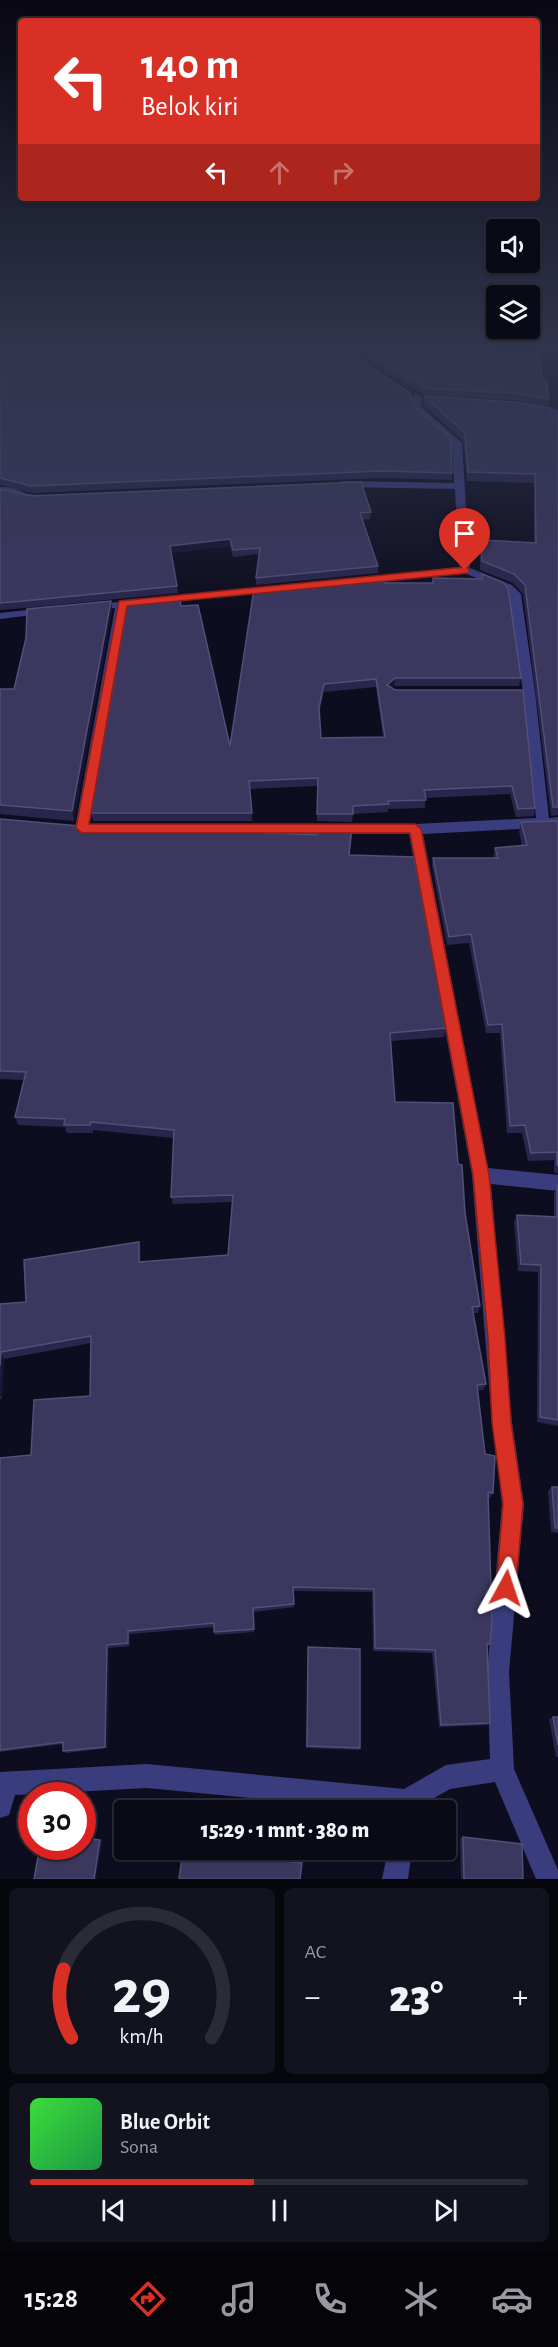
<!DOCTYPE html>
<html lang="id">
<head>
<meta charset="utf-8">
<style>
  body { margin:0; font-family:"Alegreya Sans",sans-serif; background:#131320; color:#f1f3f6; height:100vh; display:flex; flex-direction:column; font-size:22px; white-space:nowrap }
  * { box-sizing:border-box; margin:0 }
  p { font-size:20px; color:#999aa1 }
  .icon { flex:none; width:33px; height:33px; fill:none; stroke:currentColor; stroke-width:2; stroke-linecap:round; stroke-linejoin:round }
  .map { position:relative; height:1879px; overflow:hidden }
  .side { display:flex; flex-direction:column; gap:9px; padding:9px; background:#06060d; flex:1 }
  .side>* { flex:none }
  .hud { position:absolute; left:18px; top:18px; width:522px; height:183px; border-radius:6px; box-shadow:0 2px 4px #0004,0 0 0 2px #2a2b36; background:#d93025; color:#fff; overflow:hidden }
  .tools { position:absolute; left:486px; top:219px; display:grid; gap:12px }
  .tools a { display:grid; place-items:center; width:54px; height:54px; border-radius:6px; background:#0a0a17; box-shadow:0 2px 4px #0004,0 0 0 2px #2a2b36; font-size:30px }
  .speed { position:absolute; left:18px; top:1782px; display:flex; gap:12px; font-size:30px; font-weight:700; text-align:center }
  .speed>* { display:grid; place-content:center; width:78px; height:78px; border-radius:50%; background:#0a0a17; box-shadow:0 2px 4px #0004,0 0 0 2px #2a2b36; line-height:1 }
  .speed .limit { border:9px solid #d22; background:#fff; color:#111 }
  .pin { position:absolute; display:grid; place-items:center; width:51px; height:51px; color:#fff; margin:-62px -26px; border-radius:50% 50% 50% 0; rotate:-45deg; box-shadow:0 0 6px #0007 }
  .pin .icon { rotate:45deg }
  .me { position:absolute; width:66px; margin:-33px; rotate:5deg; stroke-linejoin:round; filter:drop-shadow(0 0 4px #0008) }
  .turn { display:flex; align-items:center; gap:21px; height:126px; padding:0 24px; font-size:27px }
  .turn .icon { width:78px; height:78px; stroke-width:2.5 }
  .turn b { display:block; font-size:42px; line-height:51px }
  .lanes { display:flex; align-items:center; height:57px; padding:0 24px; background:#0003; justify-content:center; gap:30px; direction:ltr }
  .lanes .off { opacity:.35 }
  .big { font-size:45px; font-weight:800; line-height:1.1 }
  .side .card { flex:1; display:flex; flex-direction:column; justify-content:center; gap:9px; min-width:0; padding:0 21px; border-radius:9px; background:#131320 }
  .side .dial { align-items:center; gap:0 }
  .dial svg { height:156px; overflow:visible; fill:none; stroke:#2a2b36; stroke-width:7; stroke-linecap:round; text-anchor:middle }
  .dial text { fill:#f1f3f6; stroke:none }
  .song { display:flex; align-items:center; gap:18px }
  .cover { width:72px; height:72px; border-radius:9px; background:linear-gradient(135deg,hsl(120 70% 55%),hsl(140 70% 35%)) }
  .played { height:6px; border-radius:3px; background:linear-gradient(90deg,#d93025 45%,#2a2b36 45%) }
  .keys { display:flex; justify-content:space-around; direction:ltr }
  .heat { display:flex; justify-content:space-between; align-items:center; font-size:33px; direction:ltr }
  .side .tiles { flex:1; display:grid; gap:9px; grid-template-columns:1fr 1fr }
  .card:last-child { grid-column:span 2 }
  .trip { position:absolute; left:114px; top:1800px; width:342px; height:60px; border-radius:6px; background:#0a0a17; box-shadow:0 2px 4px #0004,0 0 0 2px #2a2b36; font-weight:800; line-height:60px; text-align:center }
  .menu { display:flex; height:96px; justify-content:space-around; align-items:center; background:#040409; color:#999aa1 }
  .menu .icon { width:42px; height:42px }
  .menu .current { color:#d93025 }
  .menu b { font-size:27px; color:#f1f3f6 }
  .map>svg:first-child { display:block }
</style>
</head>
<body>
<div class="map">
<svg width="558" height="1879" viewBox="0 0 558 1879">
  <rect width="100%" height="100%" fill="#0e0d1f"/>
  <g fill="none" stroke-linecap="round" stroke-linejoin="round">
    <g fill="#393d7d" fill-rule="evenodd">
      <polygon points="417,394 422,397 421,407 462,443 470,568 512,585 521,594 535,692 549,818 558,817 558,827 423,834 488,1168 558,1175 558,1191 491,1184 512,1422 524,1504 509,1672 514,1769 558,1870 558,1879 536,1879 495,1782 450,1789 417,1808 417,1810 378,1810 147,1788 15,1795 9,1815 0,1818 0,1772 147,1764 404,1789 446,1765 490,1759 487,1672 502,1504 492,1422 472,1175 409,834 234,834 227,829 234,824 415,824 536,818 523,692 509,595 504,589 464,573 365,583 359,580 365,577 459,567 455,489 342,487 337,484 342,481 454,483 452,444 413,410 412,397"/>
      <polygon points="532,404 558,410 558,416 529,409 529,405"/>
      <path d="M0,487C13,487 14,488 25,493C32,496 39,493 45,497C31,507 15,493 0,493Z"/>
      <polygon points="272,586 278,589 276,591 127,607 89,828 82,833 77,831 75,828 115,608 93,610 87,607 89,605"/>
      <polygon points="45,608 49,609 49,613 0,619 0,613"/>
      <polygon points="388,1850 412,1850 408,1879 382,1879"/>
    </g>
  </g>
  <g fill="#29264c" fill-rule="evenodd">
    <polygon points="0,348 412,405 452,473 452,480 381,478 32,493 0,485"/>
    <polygon points="350,348 538,348 543,380 549,399 548,406 514,400 433,396 421,393"/>
    <polygon points="424,396 551,416 558,416 558,815 551,816 523,594 513,583 480,570 480,549 481,540 534,542 534,483 467,481 463,441 423,404"/>
    <polygon points="0,489 31,496 371,512 370,519 362,520 378,566 378,573 256,585 256,578 259,554 233,557 230,546 171,553 178,593 25,608 0,610"/>
    <path d="M482,574L521,678L519,686H394L391,688L395,690H523L535,808L534,816L516,817L510,794L425,798V808L388,809V812L353,814L352,822L317,821V786L250,789L252,821H93L91,813L181,606L230,746L385,583H432L433,578L482,579ZM376,687L383,737L321,738L319,713L324,692Z"/>
    <polygon points="111,601 112,611 74,821 0,814 0,689 14,689"/>
    <polygon points="0,819 80,826 254,832 350,855 446,1028 444,1037 391,1041 395,1102 458,1164 480,1306 478,1313 473,1313 486,1384 483,1390 478,1390 485,1454 493,1493 490,1498 488,1498 490,1644 487,1647 490,1723 487,1725 439,1727 432,1653 373,1651 372,1592 293,1591 294,1607 254,1612 254,1632 215,1635 214,1627 130,1634 130,1646 109,1648 108,1748 66,1753 63,1751 63,1744 0,1752 0,1458 31,1455 90,1396 91,1343 4,1359 2,1399 0,1399 0,1304 26,1302 139,1242 140,1249 141,1262 228,1255 232,1202 173,1204 171,1197 173,1138 93,1130 93,1133 67,1133 65,1127 18,1125 15,1117 24,1080 0,1079"/>
    <polygon points="558,821 558,1174 554,1172 554,1160 528,1161 522,1133 507,1133 500,1033 486,1033 469,943 447,945 432,866 433,858 493,858 495,848 522,846 519,831 521,822"/>
    <polygon points="558,1185 558,1426 537,1422 538,1272 518,1271 514,1222 517,1215 554,1216 554,1193"/>
    <polygon points="552,1487 558,1487 558,1533 551,1532 548,1491"/>
    <polygon points="308,1650 360,1748 359,1750 306,1748"/>
    <polygon points="553,1717 558,1717 558,1757 556,1757 549,1719"/>
    <polygon points="463,1837 523,1879 461,1879 460,1838"/>
  </g>
  <g fill="#171432">
    <polygon points="230,539 230,546 171,553 170,546"/>
    <polygon points="111,601 112,611 74,821 72,811"/>
    <polygon points="395,678 394,686 386,693 387,685"/>
    <polygon points="324,684 324,692 319,716 319,708"/>
    <polygon points="139,1242 140,1249 141,1269 139,1262"/>
    <polygon points="1,1352 4,1359 2,1399 0,1395"/>
    <polygon points="128,1631 130,1634 130,1646 128,1643"/>
    <polygon points="107,1645 109,1648 108,1748 105,1747"/>
    <polygon points="100,1840 103,1840 96,1879 94,1879"/>
  </g>
  <g fill="#3b375f" stroke="#524f78" stroke-width="1.5" fill-rule="evenodd">
    <polygon points="0,348 342,348 410,393 412,405 451,438 452,473 381,471 31,486 0,478"/>
    <polygon points="360,348 538,348 543,380 547,380 549,399 515,393 434,389 422,386"/>
    <polygon points="424,396 515,402 550,408 551,416 558,416 558,807 553,807 525,585 514,574 482,561 481,540 536,543 535,474 468,472 465,433"/>
    <polygon points="361,482 371,512 360,513 378,566 256,578 260,548 233,550 230,539 170,546 177,586 23,601 0,603 0,489 31,496"/>
    <path d="M482,574L504,583L508,588L521,678H395L387,685L395,690H523L535,808L518,809L512,786L424,790L426,800L388,801L389,804L353,806V814H317L318,778L249,781L252,813H91L128,601L179,596L181,606L198,605L230,746L254,589L382,576L385,583H433V578L482,579ZM376,679L385,737L321,738L319,708L324,684Z"/>
    <polygon points="111,601 72,811 0,805 0,689 14,689 26,638 27,609"/>
    <polygon points="0,819 80,826 253,827 254,832 317,835 317,827 352,827 349,855 414,857 446,1028 390,1033 395,1102 453,1103 458,1164 462,1165 465,1213 480,1306 472,1307 486,1384 477,1385 485,1454 495,1456 493,1493 488,1492 492,1621 490,1644 487,1644 490,1723 441,1725 435,1650 375,1648 374,1589 293,1587 294,1604 253,1608 254,1629 214,1632 214,1623 128,1631 128,1643 107,1645 105,1747 63,1751 63,1742 0,1750 0,1458 31,1455 34,1400 90,1396 91,1336 1,1352 0,1366 0,1304 26,1302 24,1260 139,1242 139,1262 228,1255 233,1195 171,1197 174,1130 91,1122 90,1125 64,1125 65,1119 15,1117 26,1072 0,1071"/>
    <polygon points="558,821 558,1165 557,1165 557,1152 531,1153 525,1125 510,1126 502,1024 488,1025 471,934 449,937 433,858 498,858 495,848 527,845 521,822"/>
    <polygon points="558,1185 558,1420 540,1417 541,1265 521,1264 517,1215 557,1217 557,1186"/>
    <polygon points="552,1487 558,1487 558,1528 555,1528"/>
    <polygon points="308,1647 360,1649 360,1748 307,1746"/>
    <polygon points="553,1717 558,1717 558,1745"/>
    <polygon points="463,1837 522,1844 523,1879 464,1879"/>
    <polygon points="82,1838 100,1840 94,1879 34,1879 40,1846 82,1846"/>
    <polygon points="183,1850 244,1850 244,1856 302,1863 300,1879 179,1879"/>
  </g>
  <linearGradient id="sky" x2="0" y2="1"><stop stop-color="#080711"/><stop offset="0.57" stop-color="#30354d"/><stop offset="1" stop-color="#30354d" stop-opacity="0"/></linearGradient>
  <rect width="558" height="611" fill="url(#sky)"/>
  <polygon fill="#d93025" stroke="#8d1f18" stroke-width="1.5" points="465,567 469,568 469,573 127,606 89,824 415,824 421,829 489,1175 505,1338 511,1422 523,1504 516,1588 513,1595 506,1598 499,1595 496,1588 503,1504 492,1422 488,1338 473,1175 410,833 82,833 76,828 119,601"/>
</svg>
<div class="tools">
<a><svg class="icon" aria-label="sound" viewBox="0 0 24 24"><path d="M4 9h4l5-4v14l-5-4H4zM17 9q2 3 0 6"/></svg></a>
<a><svg class="icon" aria-label="layers" viewBox="0 0 24 24"><path d="M12 4l9 5-9 5-9-5zM3 14l9 5 9-5"/></svg></a>
</div>
<div class="speed"><div class="limit">30</div></div>
<div class="pin" style="left:465px;top:570px;background:#d93025"><svg class="icon" aria-label="arrive" viewBox="0 0 24 24"><path d="M6 21V4h12l-3 4 3 4H6"/></svg></div>
<svg class="me" style="left:506px;top:1588px" viewBox="-20 -20 40 40"><path d="M0-17L14 15 0 8-14 15z" fill="#d93025" stroke="#fff" stroke-width="4"/></svg>
<div class="trip">15:29 · 1 mnt · 380 m</div>
<div class="hud">
<div class="turn"><svg class="icon" aria-label="left" viewBox="0 0 24 24"><path d="M17 20v-9H6M10 6l-5 5 5 5"/></svg><div><b>140 m</b>Belok kiri</div></div>
<div class="lanes"><svg class="icon" aria-label="left" viewBox="0 0 24 24"><path d="M17 20v-9H6M10 6l-5 5 5 5"/></svg><svg class="icon off" aria-label="ahead" viewBox="0 0 24 24"><path d="M12 20V5M6 11l6-6 6 6"/></svg><svg class="icon off" aria-label="right" viewBox="0 0 24 24"><path d="M7 20v-9h11M14 6l5 5-5 5"/></svg></div>
</div>
</div>
<section class="side">
<div class="tiles">
<div class="card dial"><svg viewBox="0 0 100 80">
<path d="M14 69A42 42 0 1 1 86 69"/>
<path d="M14 69A42 42 0 0 1 10 34" stroke="#d93025"/>
<text x="50" y="56" font-size="32" font-weight="700">29</text>
<text x="50" y="72" font-size="11">km/h</text>
</svg></div>
<div class="card"><p>AC</p>
<div class="heat"><a>−</a><b class="big">23°</b><a>+</a></div>
</div>
<div class="card">
<div class="song"><i class="cover"></i><div><b>Blue Orbit</b><p>Sona</p></div></div>
<div class="played"></div>
<div class="keys"><svg class="icon" aria-label="previous" viewBox="0 0 24 24"><path d="M18 5L8 12l10 7zM5 5v14"/></svg><svg class="icon" aria-label="pause" viewBox="0 0 24 24"><path d="M8 5v14M16 5v14"/></svg><svg class="icon" aria-label="next" viewBox="0 0 24 24"><path d="M6 5l10 7-10 7zM19 5v14"/></svg></div>
</div>
</div>
</section>
<nav class="menu">
<b>15:28</b>
<svg class="icon current" aria-label="directions" viewBox="0 0 24 24"><path d="M12 3l9 9-9 9-9-9zM9 14v-3h6M13 9l2 2-2 2"/></svg>
<svg class="icon" aria-label="music" viewBox="0 0 24 24"><path d="M9 18V5l10-2v13"/><circle cx="6" cy="18" r="3"/><circle cx="16" cy="16" r="3"/></svg>
<svg class="icon" aria-label="phone" viewBox="0 0 24 24"><path d="M5 4h4l2 5-3 2q2 4 5 5l2-3 5 2v4C11 20 4 13 5 4z"/></svg>
<svg class="icon" aria-label="climate" viewBox="0 0 24 24"><path d="M12 3v18M4 7l16 10M4 17L20 7"/></svg>
<svg class="icon" aria-label="car" viewBox="0 0 24 24"><path d="M5 17H2v-5l4-1 3-4h7l3 4 3 1v5h-3M9 17h6M6 11h13"/><circle cx="7" cy="17" r="2"/><circle cx="17" cy="17" r="2"/></svg>
</nav>
</body>
</html>
